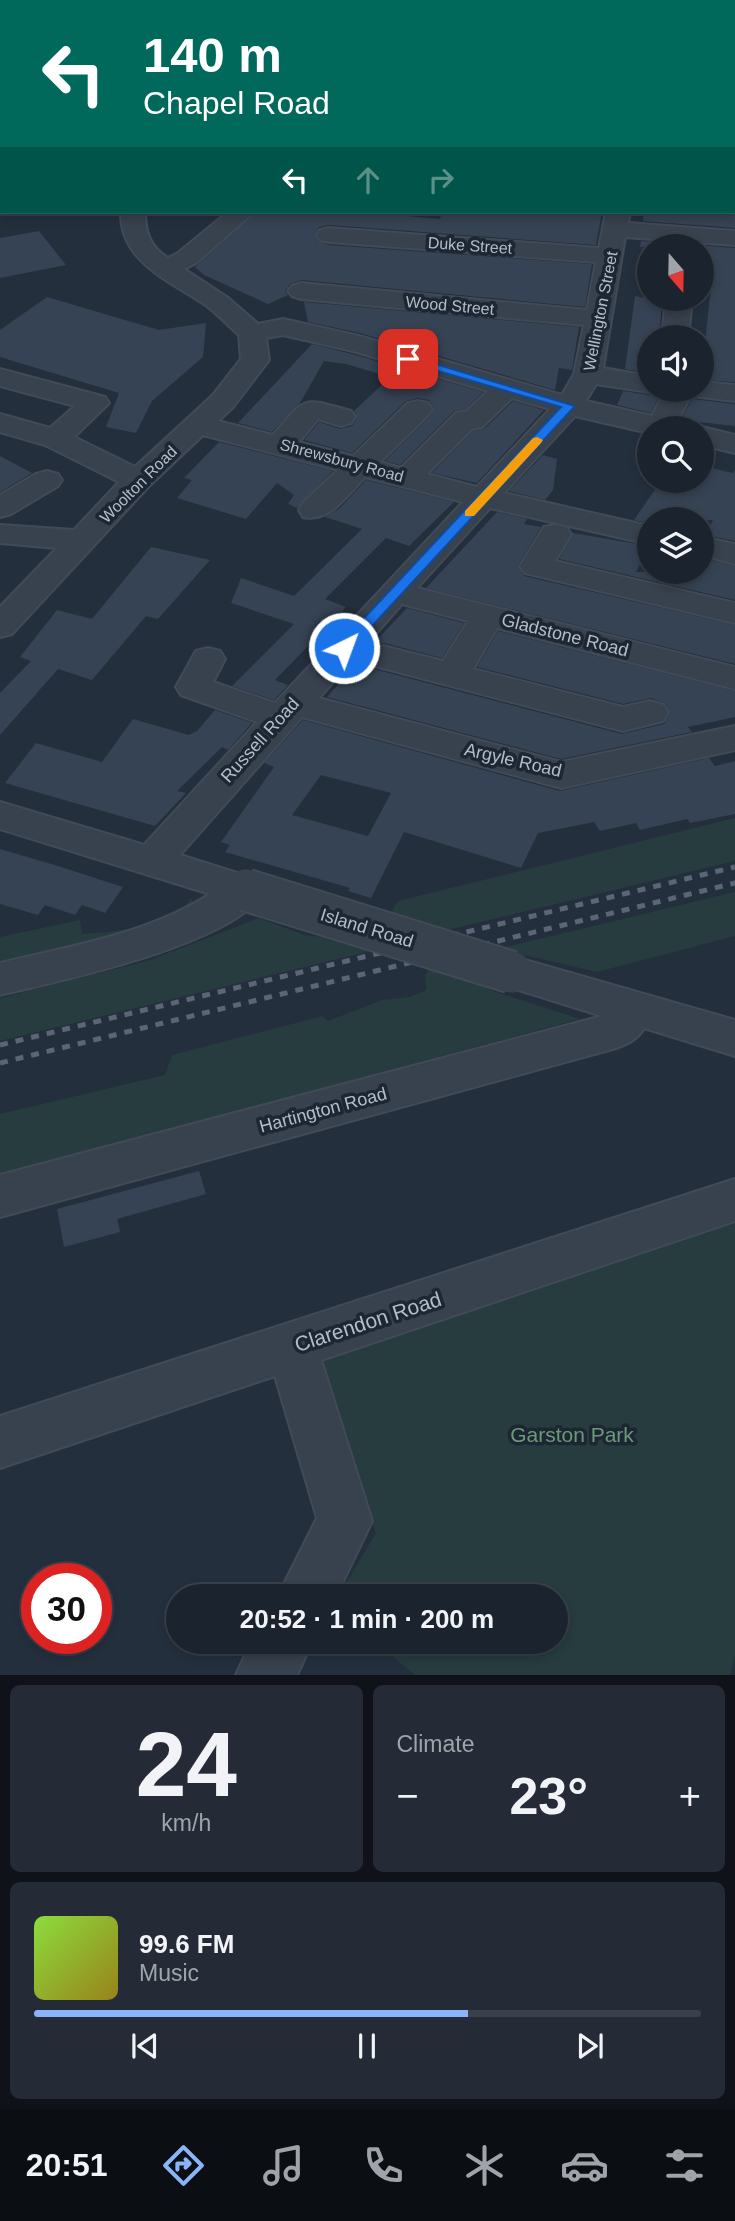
<!DOCTYPE html>
<html lang="en">
<head>
<meta charset="utf-8">
<style>
  body { margin:0; font-family:Helvetica,sans-serif; background:#242b36; color:#f1f3f6; height:100vh; display:flex; flex-direction:column; font-size:26px; white-space:nowrap }
  * { box-sizing:border-box; margin:0 }
  p { font-size:23px; color:#a0a4aa }
  .icon { flex:none; width:38px; height:38px; fill:none; stroke:currentColor; stroke-width:2; stroke-linecap:round; stroke-linejoin:round }
  .map { position:relative; height:1675px; overflow:hidden }
  .details { display:flex; flex-direction:column; gap:10px; padding:10px; background:#0f1319; flex:1 }
  .details>* { flex:none }
  .hud { position:absolute; left:0px; top:0px; width:735px; height:214px; box-shadow:0 4px 10px #0003,0 0 0 2px #39404a; background:#00695c; color:#fff; overflow:hidden }
  .needle { width:46px; rotate:160deg }
  .tools { position:absolute; left:637px; top:234px; display:grid; gap:14px }
  .tools a { display:grid; place-items:center; width:77px; height:77px; border-radius:50%; background:#1b232e; box-shadow:0 4px 10px #0003,0 0 0 2px #39404a; font-size:35px }
  .speed { position:absolute; left:21px; top:1563px; display:flex; gap:14px; font-size:35px; font-weight:700; text-align:center }
  .speed>* { display:grid; place-content:center; width:91px; height:91px; border-radius:50%; background:#1b232e; box-shadow:0 4px 10px #0003,0 0 0 2px #39404a; line-height:1 }
  .speed .limit { border:10px solid #d22; background:#fff; color:#111 }
  .pin { position:absolute; display:grid; place-items:center; width:60px; height:60px; color:#fff; margin:-30px; border-radius:14px; box-shadow:0 4px 10px #0006 }
  .me { position:absolute; width:77px; margin:-38px; rotate:42deg; stroke-linejoin:round; filter:drop-shadow(0 0 5px #0008) }
  .turn { display:flex; align-items:center; gap:24px; height:147px; padding:0 28px; font-size:32px }
  .turn .icon { width:91px; height:91px; stroke-width:2.5 }
  .turn b { display:block; font-size:49px; line-height:60px }
  .lanes { display:flex; align-items:center; height:66px; padding:0 28px; background:#0003; justify-content:center; gap:35px; direction:ltr }
  .lanes .off { opacity:.35 }
  .big { font-size:52px; font-weight:700; line-height:1.1 }
  .details .card { flex:1; display:flex; flex-direction:column; justify-content:center; gap:10px; min-width:0; padding:0 24px; border-radius:10px; background:#242b36 }
  .details .dial { align-items:center; gap:0 }
  .dial b { font-size:91px; line-height:1 }
  .song { display:flex; align-items:center; gap:21px }
  .cover { width:84px; height:84px; border-radius:10px; background:linear-gradient(135deg,hsl(90 70% 55%),hsl(50 70% 35%)) }
  .played { height:7px; border-radius:4px; background:linear-gradient(90deg,#8ab4f8 65%,#39404a 65%) }
  .keys { display:flex; justify-content:space-around; direction:ltr }
  .heat { display:flex; justify-content:space-between; align-items:center; font-size:38px; direction:ltr }
  .details .tiles { flex:1; display:grid; gap:10px; grid-template-columns:1fr 1fr }
  .card:last-child { grid-column:span 2 }
  .trip { position:absolute; left:166px; top:1584px; width:402px; height:70px; border-radius:35px; background:#1b232e; box-shadow:0 4px 10px #0003,0 0 0 2px #39404a; font-weight:700; line-height:70px; text-align:center }
  .menu { display:flex; height:112px; justify-content:space-around; align-items:center; background:#0b0e12; color:#a0a4aa }
  .menu .icon { width:49px; height:49px }
  .menu .selected { color:#8ab4f8 }
  .menu b { font-size:32px; color:#f1f3f6 }
  .map>svg:first-child { display:block }
</style>
</head>
<body>
<div class="map">
<svg width="735" height="1675" viewBox="0 0 735 1675">
  <rect width="100%" height="100%" fill="#242f3e"/>
  <g fill="#263c3f">
    <polygon points="185,0 657,0 183,2"/>
    <polygon points="735,818 735,861 443,931 391,912 398,901"/>
    <polygon points="735,892 735,936 597,972 498,949"/>
    <path d="M192,898V910L180,920L0,966V937L80,920L82,934C116,932 170,927 192,898Z"/>
    <polygon points="259,918 304,935 331,938 375,950 0,1041 0,998 147,961"/>
    <polygon points="432,966 474,981 493,991 580,1019 0,1175 0,1114 165,1075 172,1055 323,1016 328,1021 382,1000 410,997 426,990 425,975"/>
    <polygon points="735,1200 735,1655 730,1675 415,1675 375,1642 556,1642 556,1596 338,1596 376,1533 315,1363"/>
  </g>
  <g fill="#364354" fill-rule="evenodd">
    <polygon points="256,212 352,215 353,212 384,212 383,214 440,219 442,212 602,212 596,245 329,225 319,227 315,234 318,241 329,245 592,264 585,307 301,280 290,284 285,291 288,295 268,304 204,275 195,267"/>
    <polygon points="644,212 735,212 735,228 643,221"/>
    <polygon points="39,231 66,265 0,278 0,238"/>
    <polygon points="641,241 735,248 735,382 702,380 702,341 705,342 711,287 702,287 702,247 640,247"/>
    <polygon points="635,296 662,302 659,338 649,338 649,373 625,369"/>
    <polygon points="47,297 159,330 206,323 203,357 152,401 136,433 106,427 119,393 0,357 0,330"/>
    <polygon points="304,302 579,327 572,370 559,368 555,390 360,333 308,322"/>
    <polygon points="312,344 352,354 483,392 466,409 454,411 400,465 385,461 430,416 434,408 429,400 417,398 406,401 352,453 304,440 319,422 340,429 352,426 357,418 354,411 390,377 346,364 324,361 300,403 272,432 238,423"/>
    <polygon points="623,391 649,395 658,393 660,395 651,413 617,405"/>
    <polygon points="692,399 735,404 735,426 681,420"/>
    <polygon points="513,401 544,410 477,483 432,473 473,431 484,429"/>
    <polygon points="219,442 333,471 297,508 288,504 294,495 277,483 246,519 177,498 192,480 184,478"/>
    <polygon points="543,455 557,459 553,490 545,500 509,491"/>
    <polygon points="0,456 32,473 0,492"/>
    <polygon points="702,466 733,473 735,470 735,541 706,535 713,520 649,520 649,523 634,520 661,481 702,481"/>
    <polygon points="366,480 454,502 409,546 386,538 325,599 346,607 275,680 288,685 274,700 232,686 294,624 231,603 241,578 294,596 362,529 325,517 340,508"/>
    <polygon points="497,512 527,519 524,524 541,527 518,565 524,576 735,625 735,664 426,588"/>
    <polygon points="573,533 649,546 636,572 702,572 702,558 735,566 735,600 559,559"/>
    <polygon points="151,547 210,560 158,619 146,616 92,680 58,669 0,735 0,693 31,661 20,657 57,610 92,619"/>
    <polygon points="407,608 464,623 442,658 384,643 371,646"/>
    <polygon points="498,631 735,691 735,717 688,727 692,732 561,759 327,697 367,651 364,658 370,668 622,734 664,724 670,714 665,704 651,698 623,704 477,667"/>
    <polygon points="215,710 252,723 228,750 222,747 177,791 186,793 155,826 5,783 36,743 102,762 133,719 189,735 197,731"/>
    <path d="M303,720L560,791L709,758L715,766L735,761V814L690,823L687,819L640,830L636,823L600,831L594,822L538,833L521,868L404,832L371,898L348,891L350,888L225,852L230,845L221,842L274,767L264,763ZM321,775L391,793L368,836L292,815Z"/>
    <polygon points="0,849 58,866 123,887 105,913 82,905 75,915 45,905 38,915 0,904"/>
    <polygon points="199,1171 206,1194 117,1219 120,1232 64,1247 57,1209"/>
  </g>
  <g fill="none" stroke-linecap="round" stroke-linejoin="round">
    <defs>
      <g id="minor">
        <polygon points="159,0 178,0 158,2"/>
        <polygon points="2,154 2,168 0,169 0,155"/>
        <rect x="733" y="156" width="2" height="14"/>
        <rect x="733" y="193" width="2" height="14"/>
        <path d="M121,212H145C145,232 150,247 168,258L178,253L228,212H254L196,263L184,269L228,298L258,324L283,319L359,336L562,395L574,374L584,325L301,299L292,296L288,291L292,286L301,283L587,310L596,262L329,242L320,240L317,235L320,230L329,228L599,248L606,212H630L628,223L735,231V245L625,237L603,368L649,376V390H657L649,392L596,384L586,401L652,416L663,395L659,390H688L691,395L677,422L685,429H649V433L575,416L504,493L649,526V544L490,508L417,588L735,667V689L497,628L473,669L623,707L650,701L663,705L668,713L663,721L623,731L371,665L366,657L371,649L383,646L443,661L468,621L402,604L319,698L561,762L735,726V750L561,788L302,717L180,855L260,880L266,890C236,944 60,981 0,995V963C71,946 148,934 210,894L0,829V802L144,845L257,722L181,695L176,687L196,651L208,648L220,651L225,659L213,682L275,703L463,502L365,477C348,494 330,523 303,517L299,510L303,503L338,470L203,435L149,486L12,634L0,637V607L57,548L0,543V525L74,530L119,482L45,445L0,432V414L50,428L75,406L0,386V369L105,397L109,403L74,437L135,467L213,395L241,359L239,335C229,326 218,315 207,306C171,281 120,263 121,212ZM283,335L353,351L488,391L467,411L456,413L401,468L380,462L428,415L432,409L428,403L418,401L408,403L353,456L299,442L318,419L341,426L351,423L355,417L351,411C300,397 308,396 273,435L218,421L233,407L269,360L266,338ZM512,398L550,409L477,487L427,474L472,429L482,427Z"/>
        <polygon points="666,299 692,299 688,338 662,338"/>
        <polygon points="702,382 735,385 735,401 692,396 688,390 702,390"/>
        <polygon points="702,427 735,435 735,453 702,445 702,429 696,429"/>
        <polygon points="47,471 58,474 62,480 58,486 11,514 0,517 0,495 36,474"/>
        <polygon points="555,525 566,527 571,534 555,561 735,603 735,623 525,573 520,566 544,527"/>
        <polygon points="702,537 735,544 735,564 702,555"/>
        <path d="M511,956L735,1020V1056L644,1028C637,1041 623,1046 609,1050L0,1217V1175L602,1016L496,983L490,972L496,961Z"/>
        <polygon points="735,1179 735,1221 321,1360 372,1521 336,1596 278,1596 317,1518 275,1376 0,1468 0,1416"/>
        <polygon points="251,1642 312,1642 297,1675 236,1675"/>
      </g>
      <g id="highway">
        <rect x="0" y="101" width="2" height="12"/>
        <rect x="733" y="124" width="2" height="12"/>
      </g>
    </defs>
    <use href="#minor" stroke="#414a57" stroke-width="4"/>
    <use href="#highway" stroke="#434c59" stroke-width="4"/>
    <use href="#minor" fill="#38414e" fill-rule="evenodd"/>
    <use href="#highway" fill="#746855" fill-rule="evenodd"/>
    <g stroke="#5a6575" stroke-width="5" stroke-dasharray="8 8" stroke-linecap="butt">
      <polyline points="0,1045 735,867"/>
      <polyline points="0,1063 735,883"/>
    </g>
    <defs>
      <polyline id="minor-bridge" points="246,890 511,972"/>
    </defs>
    <use href="#minor-bridge" stroke="#414a57" stroke-width="45" stroke-linecap="butt"/>
    <use href="#minor-bridge" stroke="#38414e" stroke-width="41"/>
  </g>
  <polygon fill="#1a73e8" stroke="#114b97" stroke-width="2" points="404,357 412,357 575,406 349,651 344,652 337,648 339,645 561,407 404,361"/>
  <polygon fill="#f59e0b" points="537,437 543,440 541,443 474,516 465,516 465,511 533,438"/>
  <g text-anchor="middle" stroke-width="7" stroke-linejoin="round" paint-order="stroke">
    <g font-size="16" fill="#b4bcc9" stroke="#1d2633">
      <text transform="translate(470 245) rotate(4)" y="6">Duke Street</text>
      <text transform="translate(450 305) rotate(5)" y="6">Wood Street</text>
      <text transform="translate(600 311) rotate(-79)" y="6">Wellington Street</text>
      <text transform="translate(342 460) rotate(15)" y="6">Shrewsbury Road</text>
      <text transform="translate(138 484) rotate(-45)" y="6">Woolton Road</text>
    </g>
    <g font-size="18" fill="#b4bcc9" stroke="#1d2633">
      <text transform="translate(565 635) rotate(14)" y="6">Gladstone Road</text>
      <text transform="translate(260 740) rotate(-48)" y="6">Russell Road</text>
      <text transform="translate(513 760) rotate(13)" y="6">Argyle Road</text>
      <text transform="translate(367 928) rotate(17)" y="6">Island Road</text>
      <text transform="translate(323 1110) rotate(-15)" y="6">Hartington Road</text>
    </g>
    <g font-size="21" fill="#b4bcc9" stroke="#1d2633">
      <text transform="translate(368 1322) rotate(-18)" y="7">Clarendon Road</text>
    </g>
    <g font-size="21" fill="#6b9a76" stroke="#1d2633">
      <text x="572" y="1442">Garston Park</text>
    </g>
  </g>
</svg>
<div class="tools">
<a><svg class="needle" viewBox="-14 -14 28 28"><path d="M0-13l5 13h-10z" fill="#e53935"/><path d="M0 13l5-13h-10z" fill="#a0a4aa"/></svg></a>
<a><svg class="icon" aria-label="sound" viewBox="0 0 24 24"><path d="M4 9h4l5-4v14l-5-4H4zM17 9q2 3 0 6"/></svg></a>
<a><svg class="icon" aria-label="search" viewBox="0 0 24 24"><circle cx="10" cy="10" r="6"/><path d="M15 15l6 6"/></svg></a>
<a><svg class="icon" aria-label="layers" viewBox="0 0 24 24"><path d="M12 4l9 5-9 5-9-5zM3 14l9 5 9-5"/></svg></a>
</div>
<div class="speed"><div class="limit">30</div></div>
<div class="pin" style="left:408px;top:359px;background:#d93025"><svg class="icon" aria-label="arrive" viewBox="0 0 24 24"><path d="M6 21V4h12l-3 4 3 4H6"/></svg></div>
<svg class="me" style="left:344px;top:648px" viewBox="-20 -20 40 40"><circle r="17" fill="#1a73e8" stroke="#fff" stroke-width="3"/><path d="M0-11L8 9 0 5-8 9z" fill="#fff"/></svg>
<div class="trip">20:52 · 1 min · 200 m</div>
<div class="hud">
<div class="turn"><svg class="icon" aria-label="left" viewBox="0 0 24 24"><path d="M17 20v-9H6M10 6l-5 5 5 5"/></svg><div><b>140 m</b>Chapel Road</div></div>
<div class="lanes"><svg class="icon" aria-label="left" viewBox="0 0 24 24"><path d="M17 20v-9H6M10 6l-5 5 5 5"/></svg><svg class="icon off" aria-label="ahead" viewBox="0 0 24 24"><path d="M12 20V5M6 11l6-6 6 6"/></svg><svg class="icon off" aria-label="right" viewBox="0 0 24 24"><path d="M7 20v-9h11M14 6l5 5-5 5"/></svg></div>
</div>
</div>
<section class="details">
<div class="tiles">
<div class="card dial"><b>24</b><p>km/h</p></div>
<div class="card"><p>Climate</p>
<div class="heat"><a>−</a><b class="big">23°</b><a>+</a></div>
</div>
<div class="card">
<div class="song"><i class="cover"></i><div><b>99.6 FM</b><p>Music</p></div></div>
<div class="played"></div>
<div class="keys"><svg class="icon" aria-label="previous" viewBox="0 0 24 24"><path d="M18 5L8 12l10 7zM5 5v14"/></svg><svg class="icon" aria-label="pause" viewBox="0 0 24 24"><path d="M8 5v14M16 5v14"/></svg><svg class="icon" aria-label="next" viewBox="0 0 24 24"><path d="M6 5l10 7-10 7zM19 5v14"/></svg></div>
</div>
</div>
</section>
<nav class="menu">
<b>20:51</b>
<svg class="icon selected" aria-label="directions" viewBox="0 0 24 24"><path d="M12 3l9 9-9 9-9-9zM9 14v-3h6M13 9l2 2-2 2"/></svg>
<svg class="icon" aria-label="music" viewBox="0 0 24 24"><path d="M9 18V5l10-2v13"/><circle cx="6" cy="18" r="3"/><circle cx="16" cy="16" r="3"/></svg>
<svg class="icon" aria-label="phone" viewBox="0 0 24 24"><path d="M5 4h4l2 5-3 2q2 4 5 5l2-3 5 2v4C11 20 4 13 5 4z"/></svg>
<svg class="icon" aria-label="climate" viewBox="0 0 24 24"><path d="M12 3v18M4 7l16 10M4 17L20 7"/></svg>
<svg class="icon" aria-label="car" viewBox="0 0 24 24"><path d="M5 17H2v-5l4-1 3-4h7l3 4 3 1v5h-3M9 17h6M6 11h13"/><circle cx="7" cy="17" r="2"/><circle cx="17" cy="17" r="2"/></svg>
<svg class="icon" aria-label="filters" viewBox="0 0 24 24"><path d="M4 7h16M4 17h16"/><circle cx="9" cy="7" r="2"/><circle cx="15" cy="17" r="2"/></svg>
</nav>
</body>
</html>
